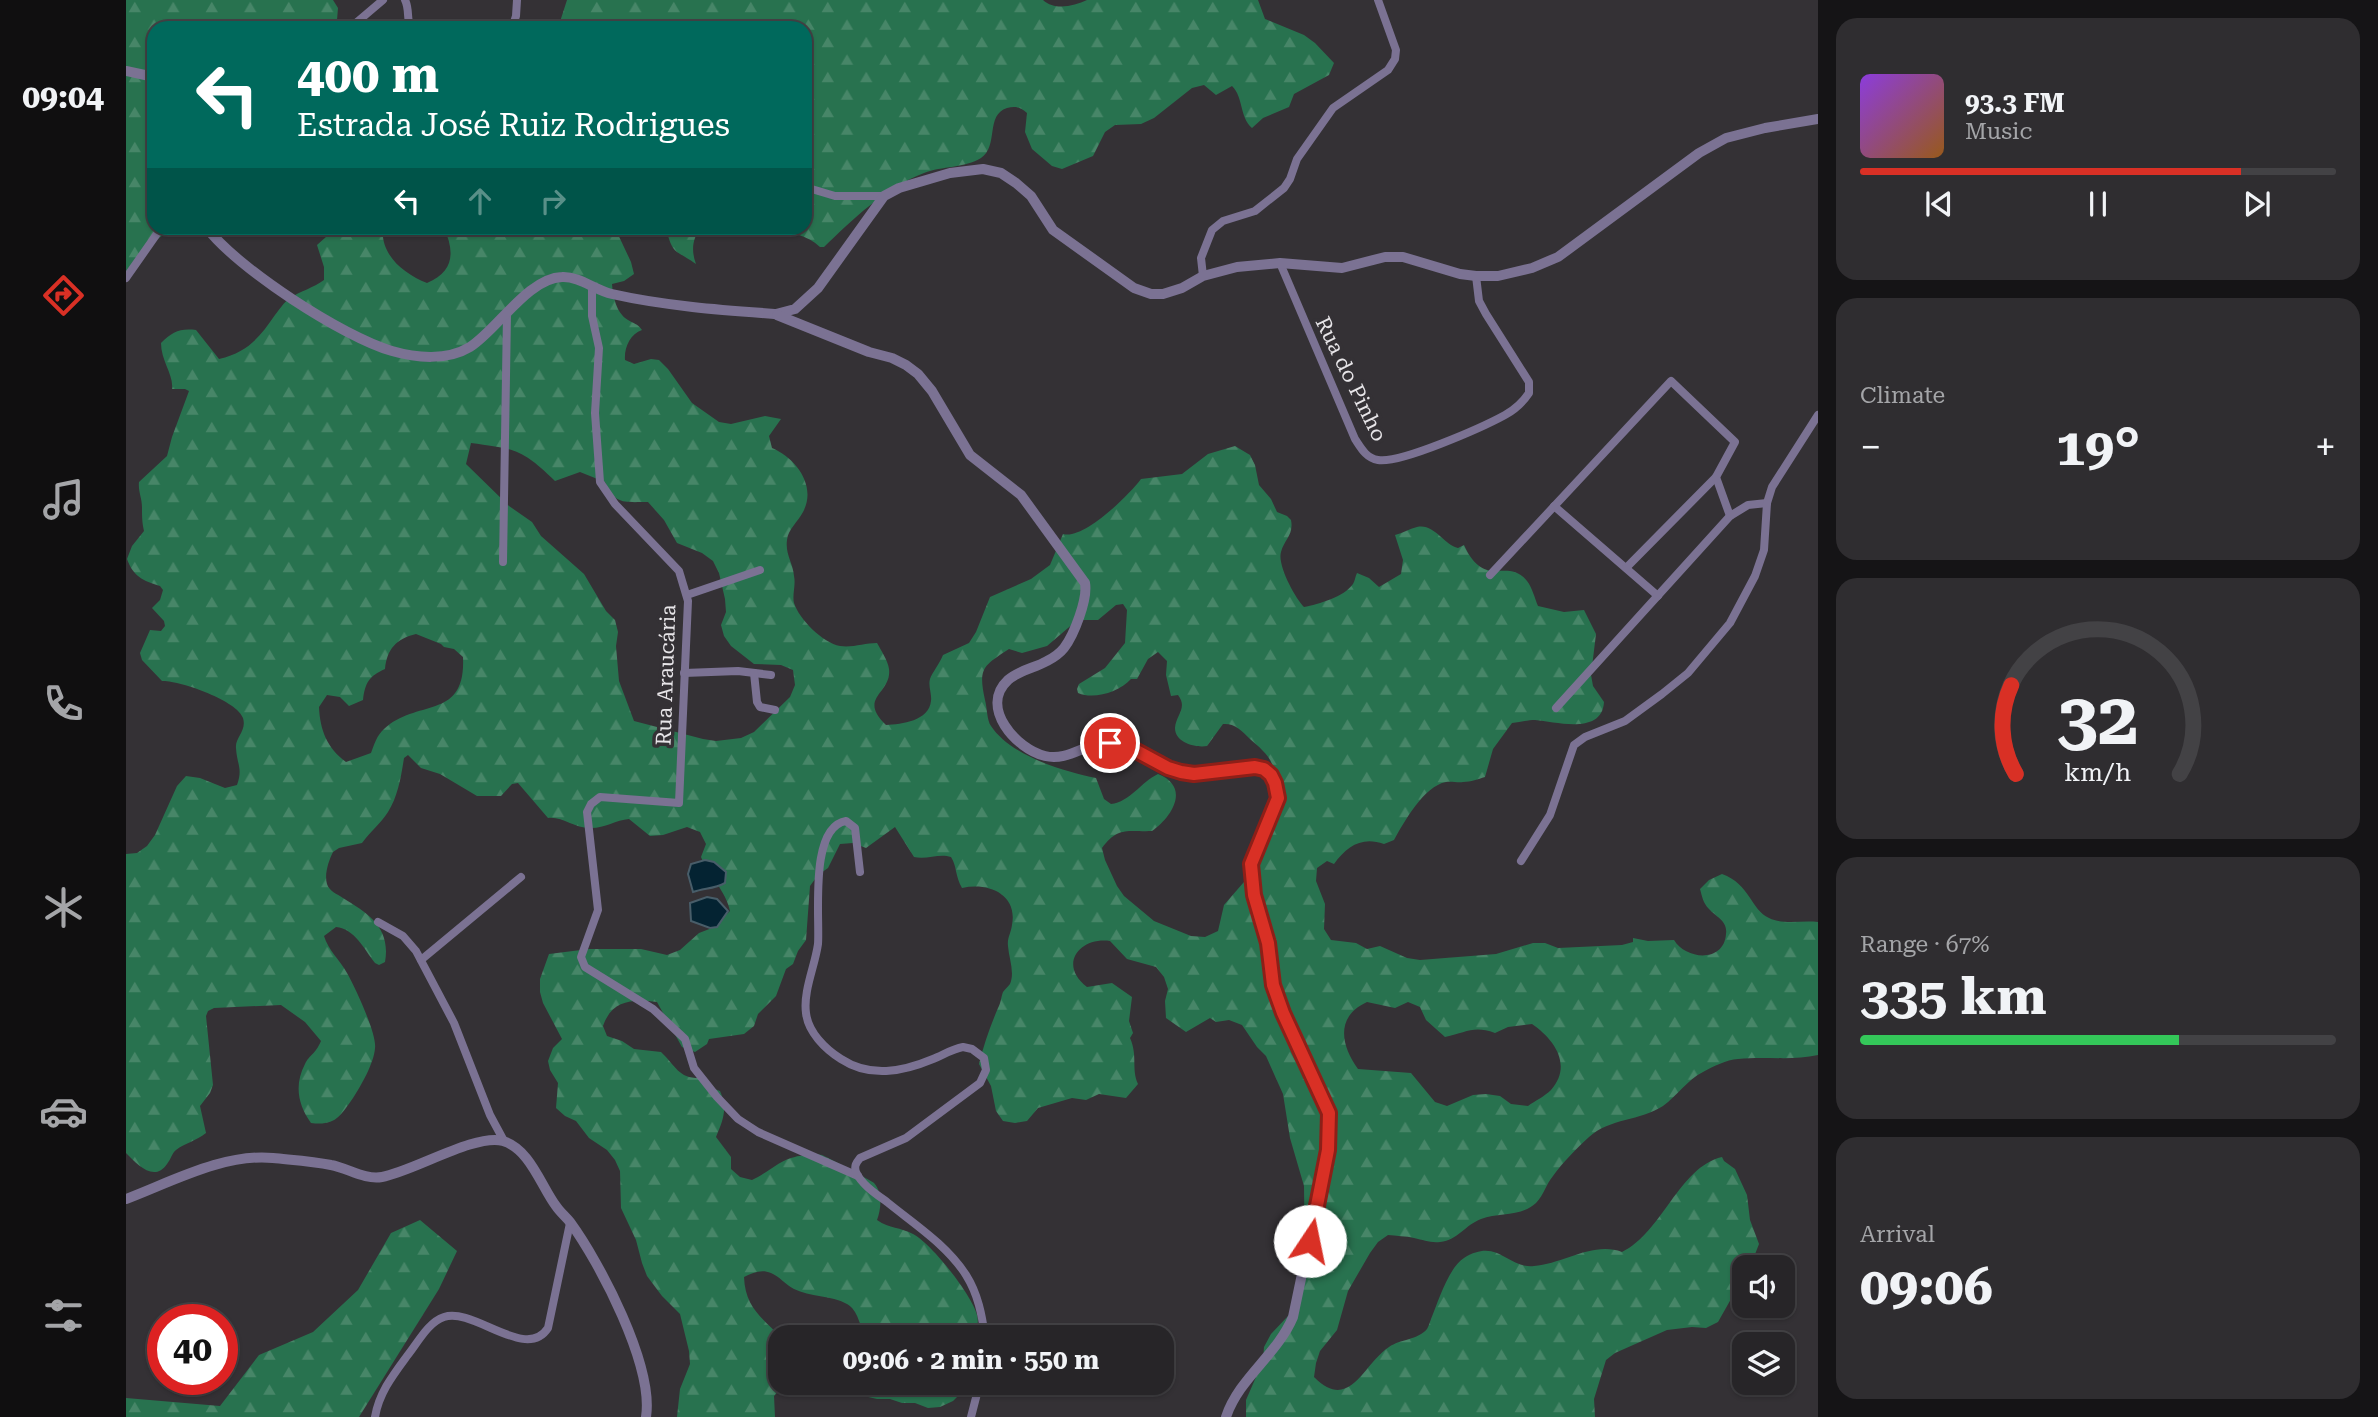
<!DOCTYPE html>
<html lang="en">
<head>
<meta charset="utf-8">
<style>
  body { margin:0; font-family:"Roboto Serif",serif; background:#2f2d30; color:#f1f3f6; height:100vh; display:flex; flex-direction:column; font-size:26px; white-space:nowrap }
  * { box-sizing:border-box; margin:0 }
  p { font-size:23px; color:#a4a5a8 }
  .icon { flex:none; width:38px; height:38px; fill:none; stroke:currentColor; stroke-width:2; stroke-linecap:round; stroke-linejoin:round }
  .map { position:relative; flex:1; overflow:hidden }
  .panel { display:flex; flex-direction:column; gap:18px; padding:18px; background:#151416; width:560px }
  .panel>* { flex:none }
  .guide { position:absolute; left:21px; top:21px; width:665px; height:214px; border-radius:21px; box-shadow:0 2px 5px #0004,0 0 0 2px #434245; background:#00695c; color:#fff; overflow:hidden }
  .tools { position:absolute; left:1606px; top:1255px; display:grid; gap:14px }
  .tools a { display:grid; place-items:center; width:63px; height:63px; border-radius:14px; background:#272528; box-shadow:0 2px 5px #0004,0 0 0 2px #434245; font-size:35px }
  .speed { position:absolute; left:21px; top:1304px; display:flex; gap:14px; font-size:35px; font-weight:700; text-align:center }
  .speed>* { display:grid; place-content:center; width:91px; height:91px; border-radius:50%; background:#272528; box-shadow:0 2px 5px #0004,0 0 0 2px #434245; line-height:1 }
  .speed .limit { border:10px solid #d22; background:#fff; color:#111 }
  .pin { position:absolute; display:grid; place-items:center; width:60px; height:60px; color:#fff; margin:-30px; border:4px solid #fff; border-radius:50%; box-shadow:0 2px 7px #0007 }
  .me { position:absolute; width:77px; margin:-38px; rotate:11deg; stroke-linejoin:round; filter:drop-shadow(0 0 5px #0008) }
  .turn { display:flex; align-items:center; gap:24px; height:147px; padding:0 35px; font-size:32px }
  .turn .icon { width:91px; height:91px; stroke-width:2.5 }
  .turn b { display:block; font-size:49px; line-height:60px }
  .lanes { display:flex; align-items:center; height:66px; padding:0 35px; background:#0003; justify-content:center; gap:35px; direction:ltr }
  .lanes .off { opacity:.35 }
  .big { font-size:52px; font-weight:700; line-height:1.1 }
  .panel .card { flex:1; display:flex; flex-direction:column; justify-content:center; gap:10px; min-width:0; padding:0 24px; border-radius:21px; background:#2f2d30 }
  .panel .dial { align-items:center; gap:0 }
  .dial svg { height:182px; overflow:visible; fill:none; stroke:#434245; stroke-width:7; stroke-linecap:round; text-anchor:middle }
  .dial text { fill:#f1f3f6; stroke:none }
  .song { display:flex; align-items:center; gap:21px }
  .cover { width:84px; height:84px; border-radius:10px; background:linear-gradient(135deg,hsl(270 70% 55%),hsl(30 70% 35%)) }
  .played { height:7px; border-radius:4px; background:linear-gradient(90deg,#d93025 80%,#434245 80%) }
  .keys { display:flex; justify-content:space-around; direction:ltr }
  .heat { display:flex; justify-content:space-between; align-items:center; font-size:38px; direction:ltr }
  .charge { height:10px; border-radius:5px; background:linear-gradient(90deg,#34c759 67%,#434245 0) }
  .trip { position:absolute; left:642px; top:1325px; width:406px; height:70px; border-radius:21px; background:#272528; box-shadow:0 2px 5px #0004,0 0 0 2px #434245; font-weight:700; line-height:70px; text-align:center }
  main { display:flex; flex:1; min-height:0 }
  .dock { display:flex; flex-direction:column; width:126px; justify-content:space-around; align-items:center; background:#100f10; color:#a4a5a8 }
  .dock .icon { width:49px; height:49px }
  .dock .active { color:#d93025 }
  .dock b { font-size:32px; color:#f1f3f6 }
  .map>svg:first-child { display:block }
</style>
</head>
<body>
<main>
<nav class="dock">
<b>09:04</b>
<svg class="icon active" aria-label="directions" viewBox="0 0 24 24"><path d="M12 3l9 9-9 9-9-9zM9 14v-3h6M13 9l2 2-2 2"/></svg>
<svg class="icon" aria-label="music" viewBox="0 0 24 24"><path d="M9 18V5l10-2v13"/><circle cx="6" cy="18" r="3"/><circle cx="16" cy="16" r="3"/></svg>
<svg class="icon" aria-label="phone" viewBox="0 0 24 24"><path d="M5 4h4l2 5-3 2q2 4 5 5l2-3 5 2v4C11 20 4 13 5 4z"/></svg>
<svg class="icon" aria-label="climate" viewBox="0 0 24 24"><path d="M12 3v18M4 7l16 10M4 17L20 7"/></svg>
<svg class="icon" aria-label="car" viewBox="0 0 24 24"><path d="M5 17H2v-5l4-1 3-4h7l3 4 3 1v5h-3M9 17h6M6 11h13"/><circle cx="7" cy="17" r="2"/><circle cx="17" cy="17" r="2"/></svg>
<svg class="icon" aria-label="filters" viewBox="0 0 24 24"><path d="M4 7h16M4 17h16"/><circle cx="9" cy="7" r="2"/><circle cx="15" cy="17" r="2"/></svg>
</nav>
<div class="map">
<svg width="1692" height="1417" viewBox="0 0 1692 1417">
  <defs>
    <pattern id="forest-firs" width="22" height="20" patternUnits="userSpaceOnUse" patternTransform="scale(1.75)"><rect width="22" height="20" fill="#28724f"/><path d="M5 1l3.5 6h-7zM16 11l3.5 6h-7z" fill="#478668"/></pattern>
  </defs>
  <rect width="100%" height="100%" fill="#343135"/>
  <g fill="url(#forest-firs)" fill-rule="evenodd">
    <polygon points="0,0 207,0 212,8 211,20 204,26 183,28 28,28 28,228 47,228 16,250 0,274"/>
    <path d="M441,0H917C929,11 948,6 961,0H1132L1139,19L1178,35L1189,43L1208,63L1203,75L1168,94L1163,107L1137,118L1126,128C1113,116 1118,98 1106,86L1090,95L1078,85L1066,88L1028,118L1015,124L989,125L979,132L967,156L936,169L926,166L906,149L899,132L901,113C895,107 889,106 881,108C859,115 873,146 855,158C839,168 816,166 798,173C759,188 727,219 698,247H694C680,234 671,237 659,228H679V28H432Z"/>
    <path d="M210,228H257C254,255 278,274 301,283C328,272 329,252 318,228H489L505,262L508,274L498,281L486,284C487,296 490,313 502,320C508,324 511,323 516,330C504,334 498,348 499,360L508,364L525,359L533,360L542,369L566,403L593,422L605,424L639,416L655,419L643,436L646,448C670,458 691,486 677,512C672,522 662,529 661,540C659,554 667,563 668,576C670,585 666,595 668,603C673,619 697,643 714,646C726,648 739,643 751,643C755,650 762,661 763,669C766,694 731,697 760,725C776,724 803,721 805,701C806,694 802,686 804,679C806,673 814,663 817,655L843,643L850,632L864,597L905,579L924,565L937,534C958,540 1003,495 1015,479L1056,474L1082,454L1109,446L1124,455L1129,465L1133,485L1145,499L1151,512L1161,516L1165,520C1168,535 1158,540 1155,552C1151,565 1169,598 1178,607C1193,604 1218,597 1227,584C1229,581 1229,577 1231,573L1243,578L1253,587L1275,574L1277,560L1269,535C1277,533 1283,529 1291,527C1308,523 1318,545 1332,548L1338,545C1359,591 1381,556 1401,581C1406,587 1409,599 1412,606L1438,612L1458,610L1470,634L1465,675L1467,686L1478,702C1476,735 1431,722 1409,720C1402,720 1394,722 1386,723L1367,749L1359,777C1352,779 1345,782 1337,782C1332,783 1326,781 1320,782C1298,786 1278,822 1268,840L1258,844C1236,836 1221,846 1208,864L1201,861L1191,868L1190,881L1199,904L1198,929L1205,940L1230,943L1241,949L1254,946L1281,958L1294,960L1370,954L1407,943H1419L1432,948L1496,945L1507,942V938L1522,941L1548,940C1560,960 1598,963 1600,934C1602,921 1590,917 1583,909C1577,903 1576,896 1574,889L1583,880L1596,874C1624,884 1625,910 1643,918C1657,925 1676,920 1692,922V1055C1666,1061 1639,1056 1612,1059C1600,1060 1588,1066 1577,1072C1561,1080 1551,1096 1537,1106C1514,1121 1484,1118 1463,1137C1451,1148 1437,1162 1427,1176C1420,1184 1418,1195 1410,1203C1395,1217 1373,1212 1355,1219C1339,1225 1332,1240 1314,1242C1304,1243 1298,1240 1288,1238C1280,1236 1270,1236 1262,1235L1252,1242L1244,1253L1222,1291L1211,1330L1194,1351L1190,1363L1188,1377C1224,1413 1237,1364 1263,1347C1274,1339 1292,1340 1301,1329C1302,1328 1305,1319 1305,1319C1312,1302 1323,1267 1338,1258C1372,1237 1381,1269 1408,1266C1437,1264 1467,1241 1496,1252C1536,1233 1553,1167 1596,1157L1598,1161L1609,1169L1621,1195L1624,1220L1633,1244L1624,1267H1619V1292L1605,1299L1592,1322L1580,1328L1566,1327L1541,1330L1489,1353L1480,1360L1468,1399L1469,1417H1120V1400L1137,1361L1138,1347L1145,1334L1163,1315L1179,1264L1178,1186L1164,1138L1157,1094L1140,1056L1131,1047L1116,1025L1103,1020L1090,1022L1084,1018L1060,1032L1040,1018L1039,1001L1042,989L1038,977L1030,967L1001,959L984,941C953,937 932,965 961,987L986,983L1006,997L1003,1021L1007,1033L1004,1038C1012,1056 1005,1069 1012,1084L1000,1098L973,1094L960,1100L946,1098L912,1108L901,1121L889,1123L877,1121L870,1111L865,1086L853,1064C858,1044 864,1027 872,1008C875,1003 875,997 877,992C879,989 882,987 884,984C889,972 883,959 882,946C881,938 885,933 886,925C892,894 862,882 836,888C829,876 831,866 825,857C813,853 801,860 788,857L769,827L740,848L727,843L714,844L702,868L692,875L684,886L680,940L672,951L667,964L660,969L650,996L632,1014L628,1026L618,1034L583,1039L581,1044L569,1052L556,1047L531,1002C506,999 486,1000 477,1026L481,1036L496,1041L508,1049L535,1052C551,1067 552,1079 576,1078L583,1087L594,1091C602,1109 597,1120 590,1137L605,1157V1169L614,1177L626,1180C640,1174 655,1159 669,1157C676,1155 689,1154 696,1155C699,1156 746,1181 748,1183C757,1193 755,1209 751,1220C764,1229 774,1227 787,1234C805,1243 846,1295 851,1315C853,1323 851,1330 848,1337H739C734,1326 732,1310 721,1304C705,1295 684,1297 668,1289C660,1285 653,1276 645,1273C635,1269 627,1273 618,1277C619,1307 636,1318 655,1337L654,1382L660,1383L648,1396L649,1417H551L554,1389L564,1364L563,1351L554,1314L536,1296L521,1276L516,1263L510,1240L495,1208L494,1171L489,1160L481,1150L463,1138L450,1121L439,1116L430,1108L432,1083L424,1070L422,1061L427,1048L436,1039L417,1003L414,992V979L423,954L463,949H515L541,955L554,950L573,933L586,928L604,911C600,891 583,876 575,857L580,844L574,832L561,827L537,835L524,836L503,819C490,820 479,828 465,828C450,829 436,816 422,818L392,783L386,784L375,796H351L314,774L295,768L282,755L278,758C275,777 272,796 262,812C255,823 244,832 236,843L213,848L207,852C203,860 198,874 201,884C203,891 211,894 217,898C243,914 265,928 259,962L253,965L249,963C238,949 229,929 210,927L198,936C202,950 214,960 221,973C229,987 251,1034 249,1048C248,1063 235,1086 227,1098C214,1116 210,1126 185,1123C172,1105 168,1085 179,1064C184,1054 189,1055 195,1041L179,1022L155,1005L88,1008L82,1011L80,1016L87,1085L84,1093L74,1106L80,1133C70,1141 59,1143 50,1150C46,1153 45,1159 41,1164C28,1183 11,1164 0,1153V854L11,853L21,846L29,835L51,786L60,776L74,778L99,788L111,785C117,768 111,765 110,748C109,737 121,731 117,718C112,701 53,680 36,681L16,660L14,653L24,630L35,631L39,626L38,621L26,608L34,600L37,590L34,586C17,581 7,576 1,559L6,546L18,531C16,522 16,516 16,507C16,498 12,491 13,482L41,456L46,437L63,391L59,389H46C48,375 35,361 35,343C46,332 54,328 70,330L93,359C122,352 133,338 149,315C153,310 158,302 164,298C175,291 187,288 198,280V267L191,245ZM345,443C390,449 396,449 429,481L454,472L479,482C489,505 498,502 522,502L538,520L551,543L576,553L587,561L593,573L599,599L600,612L595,625L598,636L605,646L628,664L655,665L667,670L669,685L664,697L628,732L615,738L590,741L577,739L508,721L493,681L490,646L492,632L489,620L480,611L458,574L415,536L406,522L383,506L340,464ZM997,604L1001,610L999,643L979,668L953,684L951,689L952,693C968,700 993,692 1005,679H1011L1022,659L1032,652L1041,661L1040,675L1045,696L1052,695C1062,708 1050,715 1049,728C1049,743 1070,748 1081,746L1097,724C1109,723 1116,731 1124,739C1132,746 1142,754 1146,764C1154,785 1136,841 1121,858L1124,875L1098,905L1092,931L1079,937L1065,936L1028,921L998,896L991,886L979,860L976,848C992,826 1002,832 1026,831C1046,817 1065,787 1032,774C1015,782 1004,802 985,804L978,799L970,778C936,771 885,756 865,726C861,721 861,707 859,700C852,668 857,666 883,649L896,653L921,646L949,622L956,620H972L990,605ZM290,634L315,644L318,647L328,649L337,657C340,721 291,698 258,729C251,735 248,745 245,753L220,762C201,748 194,730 193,707L201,695L214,697L223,706L237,700C239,683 243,676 259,669C261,649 270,639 290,634ZM1241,1002L1269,1008L1282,1002L1294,1007L1300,1020L1319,1037C1340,1033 1347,1025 1369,1033L1382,1027L1406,1024C1428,1039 1447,1065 1425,1090C1419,1096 1409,1101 1402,1106L1385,1104L1374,1096L1360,1094L1347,1095L1321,1106L1309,1102L1285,1073L1232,1069C1214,1044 1210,1016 1241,1002Z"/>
    <path d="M540,228H576C566,237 565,251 570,264C549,249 547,256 540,228Z"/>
    <polygon points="294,1220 331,1251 313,1289 233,1417 0,1417 0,1398 94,1406 133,1355 187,1332 232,1290 265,1233"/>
    <polygon points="706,1383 832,1383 836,1392 827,1401 814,1407 802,1408 789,1403 776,1403 764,1399 751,1399 725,1393 712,1388"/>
  </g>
  <g fill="#042332" stroke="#485d69" stroke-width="2">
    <path d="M579,860L588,862L600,872L599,883C588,889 578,888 567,892L562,874L565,864Z"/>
    <polygon points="581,897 591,899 602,911 591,927 584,928 565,921 564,903"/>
  </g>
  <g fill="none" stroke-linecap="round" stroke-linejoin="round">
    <g stroke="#7b7293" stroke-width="8">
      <path d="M279,0C284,10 280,19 285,28"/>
      <polyline points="224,28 257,0"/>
      <polyline points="386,28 390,16 391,0"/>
      <polyline points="679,187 709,196 758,196"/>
      <path d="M1154,263L1229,439C1235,448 1240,458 1252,460C1274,464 1357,427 1379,415C1388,410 1397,402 1403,393V382L1360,314L1353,301L1350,276"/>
      <polyline points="1077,276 1075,258 1086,230 1097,221 1129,211 1158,188 1164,179 1171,159 1207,108 1262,70 1269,59 1270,50 1252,0"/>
      <polyline points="0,278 35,228"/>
      <polyline points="466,286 466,316 473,348 469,413 474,482 489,504 553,571 562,601 553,803 474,797 465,804 461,812 472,910 455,957 459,967 527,1009 559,1039 568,1068 591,1097 612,1119 632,1132 732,1176"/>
      <polyline points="1428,506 1532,596"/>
      <polyline points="377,562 381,314"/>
      <polyline points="1500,568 1590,477"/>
      <polyline points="1364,575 1545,381 1609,442 1590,477 1604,516"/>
      <polyline points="561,595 634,570"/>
      <polyline points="558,673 612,671 645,675"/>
      <polyline points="628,673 631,702 634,707 649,710"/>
      <polyline points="1430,708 1604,516 1622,505 1641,503"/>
      <polyline points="1395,861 1424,815 1448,745 1459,737 1499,721 1536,694 1562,673 1604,623 1629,576 1638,550 1641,503 1646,487 1692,415"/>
      <path d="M734,872L729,828L720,821C683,827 694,917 692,944C689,966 677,991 680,1013C682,1032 699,1049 715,1059C744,1078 776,1072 807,1059C817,1055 826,1049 837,1047L846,1049L858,1058L860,1070L854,1083L780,1138L734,1158C730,1163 728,1166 730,1172C735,1184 750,1194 761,1202C788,1224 821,1245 840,1275C852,1294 856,1315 859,1337"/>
      <polyline points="252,922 277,936 290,951 328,1023 364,1115 378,1141"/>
      <polyline points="295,960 395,877"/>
      <path d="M249,1417C253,1393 267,1375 281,1356C291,1344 302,1322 318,1317C348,1307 400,1362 422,1328L444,1223"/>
      <polyline points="845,1417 854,1382"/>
    </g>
    <g stroke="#7b7293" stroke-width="10">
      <polyline points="0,71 28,77"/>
      <path d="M81,228C111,268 217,337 266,351C290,358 321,361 344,347C371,330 402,278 436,277C453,276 469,290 486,294C539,306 595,310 650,314L669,309L692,288L758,196L773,188L824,173L857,169L875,173L890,183L905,196L927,230L1008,288L1025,294H1037L1056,288L1077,276L1111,267L1154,263L1216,268L1259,257H1277L1334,274L1350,276H1372L1406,268L1432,257L1573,153L1600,138L1639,128L1692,119"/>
      <path d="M651,315L743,352L766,358L780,365L792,374L806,391L844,455L895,495L959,583C962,599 948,635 938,648C934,653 927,658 921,661C909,668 893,670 882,680C853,707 890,749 919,756C944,762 962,740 986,743C1012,746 1030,767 1055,772C1078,777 1106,768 1129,767L1138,769L1145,775L1149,783L1152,798L1125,864L1128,895L1142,943L1147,985L1157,1013L1203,1113L1204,1122L1202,1150L1167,1317C1151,1355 1113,1378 1100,1417"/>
      <path d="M0,1199C45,1182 98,1153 147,1158C166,1160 186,1161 205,1165C222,1168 238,1180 256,1177C286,1172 350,1133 377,1141C404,1149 415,1186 430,1206C434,1212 439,1216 444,1222C474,1263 528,1366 520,1417"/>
    </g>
  </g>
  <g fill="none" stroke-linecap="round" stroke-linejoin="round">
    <defs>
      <polyline id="route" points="984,743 1005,748 1042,768 1055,772 1068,774 1129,767 1138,769 1145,775 1149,783 1152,798 1125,864 1128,895 1142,943 1147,985 1157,1013 1203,1113 1202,1150 1184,1241"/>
    </defs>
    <use href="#route" stroke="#8d1f18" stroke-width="18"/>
    <use href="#route" stroke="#d93025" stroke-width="12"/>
  </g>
  <g text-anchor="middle" stroke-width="7" stroke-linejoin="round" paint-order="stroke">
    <g font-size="21" fill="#e7e5e8" stroke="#343135">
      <text transform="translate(1225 379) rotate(64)" y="7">Rua do Pinho</text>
      <text transform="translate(540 675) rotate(-88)" y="7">Rua Araucária</text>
    </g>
  </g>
</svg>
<div class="tools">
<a><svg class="icon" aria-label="sound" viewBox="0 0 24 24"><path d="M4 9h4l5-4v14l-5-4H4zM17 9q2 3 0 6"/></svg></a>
<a><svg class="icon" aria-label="layers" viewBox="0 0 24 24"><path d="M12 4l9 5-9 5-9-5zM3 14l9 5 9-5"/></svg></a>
</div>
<div class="speed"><div class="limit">40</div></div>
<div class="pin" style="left:984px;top:743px;background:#d93025"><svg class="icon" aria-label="arrive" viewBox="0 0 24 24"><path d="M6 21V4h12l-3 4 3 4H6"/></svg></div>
<svg class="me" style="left:1184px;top:1241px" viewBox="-20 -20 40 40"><circle r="19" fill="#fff"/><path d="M0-13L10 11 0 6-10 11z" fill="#d93025"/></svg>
<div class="trip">09:06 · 2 min · 550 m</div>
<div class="guide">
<div class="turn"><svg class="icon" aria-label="left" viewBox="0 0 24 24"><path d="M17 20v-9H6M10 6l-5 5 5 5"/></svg><div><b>400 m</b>Estrada José Ruiz Rodrigues</div></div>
<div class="lanes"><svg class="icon" aria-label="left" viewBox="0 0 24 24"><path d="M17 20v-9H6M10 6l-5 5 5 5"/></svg><svg class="icon off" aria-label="ahead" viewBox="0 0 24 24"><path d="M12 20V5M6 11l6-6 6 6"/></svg><svg class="icon off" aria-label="right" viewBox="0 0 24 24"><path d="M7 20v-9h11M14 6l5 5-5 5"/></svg></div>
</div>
</div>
<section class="panel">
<div class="card">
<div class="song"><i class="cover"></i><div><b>93.3 FM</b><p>Music</p></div></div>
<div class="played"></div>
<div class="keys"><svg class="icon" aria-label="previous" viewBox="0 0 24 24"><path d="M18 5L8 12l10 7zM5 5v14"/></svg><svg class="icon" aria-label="pause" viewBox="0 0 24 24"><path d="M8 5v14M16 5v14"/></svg><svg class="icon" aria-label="next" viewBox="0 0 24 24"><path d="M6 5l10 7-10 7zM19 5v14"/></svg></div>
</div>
<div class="card"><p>Climate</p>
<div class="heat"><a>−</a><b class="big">19°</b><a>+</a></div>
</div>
<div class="card dial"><svg viewBox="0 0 100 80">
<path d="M14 69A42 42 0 1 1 86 69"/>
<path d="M14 69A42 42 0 0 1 12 30" stroke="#d93025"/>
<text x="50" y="56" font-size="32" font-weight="700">32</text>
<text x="50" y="72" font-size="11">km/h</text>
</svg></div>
<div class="card"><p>Range · 67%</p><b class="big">335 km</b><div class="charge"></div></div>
<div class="card"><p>Arrival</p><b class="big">09:06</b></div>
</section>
</main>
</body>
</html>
